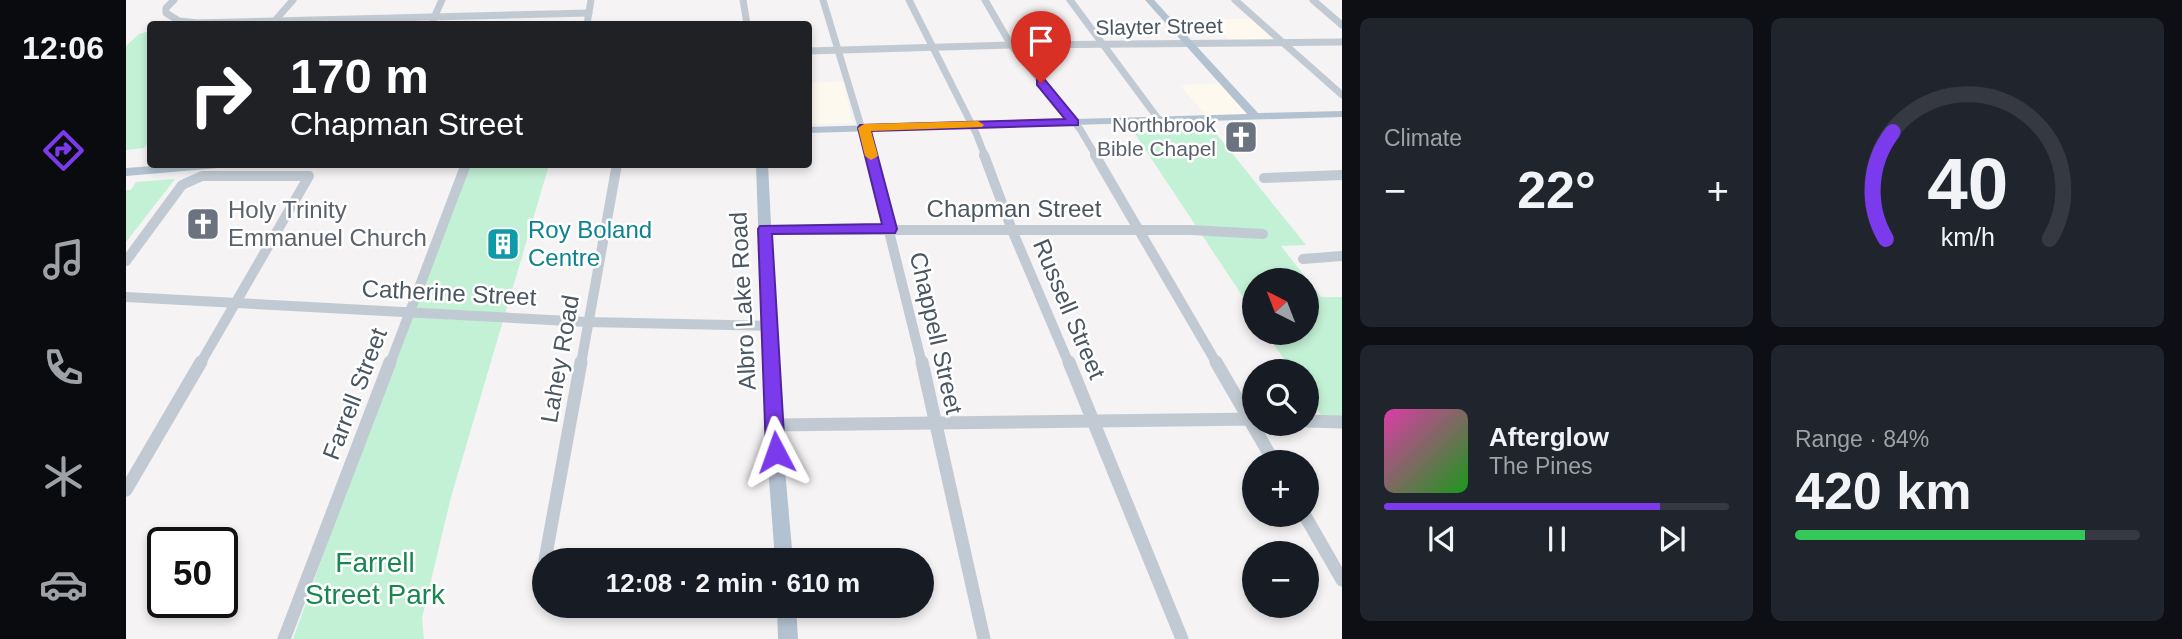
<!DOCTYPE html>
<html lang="en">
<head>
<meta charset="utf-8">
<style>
  body { margin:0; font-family:Helvetica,sans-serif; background:#20242c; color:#f1f3f6; height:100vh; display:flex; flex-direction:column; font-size:26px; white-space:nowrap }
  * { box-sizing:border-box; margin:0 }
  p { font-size:23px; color:#9ea1a6 }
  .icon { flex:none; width:38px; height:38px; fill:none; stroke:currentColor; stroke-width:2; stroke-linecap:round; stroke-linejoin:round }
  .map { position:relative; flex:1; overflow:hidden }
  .panel { display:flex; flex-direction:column; gap:18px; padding:18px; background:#0d0f14; width:840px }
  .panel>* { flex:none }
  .banner { position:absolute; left:21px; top:21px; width:665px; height:147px; border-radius:7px; box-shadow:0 4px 10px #0003; background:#202124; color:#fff; overflow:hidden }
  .needle { width:46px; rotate:318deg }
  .fabs { position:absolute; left:1116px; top:268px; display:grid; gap:14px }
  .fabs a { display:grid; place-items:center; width:77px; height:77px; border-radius:50%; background:#171b24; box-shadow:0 4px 10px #0003; font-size:35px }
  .speed { position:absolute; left:21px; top:527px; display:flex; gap:14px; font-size:35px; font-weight:700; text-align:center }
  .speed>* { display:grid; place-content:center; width:91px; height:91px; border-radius:50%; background:#171b24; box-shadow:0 4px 10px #0003; line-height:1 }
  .speed .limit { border:4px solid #111; border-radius:10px; background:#fff; color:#111 }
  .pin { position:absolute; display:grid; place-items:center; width:60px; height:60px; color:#fff; margin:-72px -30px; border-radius:50% 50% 50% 0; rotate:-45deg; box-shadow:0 0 7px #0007 }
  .pin .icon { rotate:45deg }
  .me { position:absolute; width:77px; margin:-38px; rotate:356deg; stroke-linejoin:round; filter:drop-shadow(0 0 5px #0008) }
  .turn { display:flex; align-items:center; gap:24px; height:147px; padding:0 28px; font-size:32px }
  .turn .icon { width:91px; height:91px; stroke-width:2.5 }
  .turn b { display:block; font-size:49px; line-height:60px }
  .big { font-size:52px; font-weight:800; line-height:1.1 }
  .panel .tile { flex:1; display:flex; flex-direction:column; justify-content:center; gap:10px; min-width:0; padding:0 24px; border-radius:10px; background:#20242c }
  .panel .dial { align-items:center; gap:0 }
  .dial svg { height:182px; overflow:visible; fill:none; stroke:#363941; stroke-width:7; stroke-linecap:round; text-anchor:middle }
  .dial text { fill:#f1f3f6; stroke:none }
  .song { display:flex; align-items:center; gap:21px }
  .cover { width:84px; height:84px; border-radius:10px; background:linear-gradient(135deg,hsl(320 70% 55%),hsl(120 70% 35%)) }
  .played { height:7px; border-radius:4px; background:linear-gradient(90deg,#7c3aed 80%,#363941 80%) }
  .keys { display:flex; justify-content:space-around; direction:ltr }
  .heat { display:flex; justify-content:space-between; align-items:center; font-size:38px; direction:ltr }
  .charge { height:10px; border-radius:5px; background:linear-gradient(90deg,#34c759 84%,#363941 0) }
  .panel .tiles { flex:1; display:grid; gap:18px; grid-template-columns:repeat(2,1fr) }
  .trip { position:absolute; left:406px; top:548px; width:402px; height:70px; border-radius:35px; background:#171b24; box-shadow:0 4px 10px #0003; font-weight:800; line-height:70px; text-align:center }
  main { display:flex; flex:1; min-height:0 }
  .tab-bar { display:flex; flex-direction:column; width:126px; justify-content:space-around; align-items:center; background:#090b0e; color:#9ea1a6 }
  .tab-bar .icon { width:49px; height:49px }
  .tab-bar .current { color:#7c3aed }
  .tab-bar b { font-size:32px; color:#f1f3f6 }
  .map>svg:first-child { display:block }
</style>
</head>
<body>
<main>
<nav class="tab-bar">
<b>12:06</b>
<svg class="icon current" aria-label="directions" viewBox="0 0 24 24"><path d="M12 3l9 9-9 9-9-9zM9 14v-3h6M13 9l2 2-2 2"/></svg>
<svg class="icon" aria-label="music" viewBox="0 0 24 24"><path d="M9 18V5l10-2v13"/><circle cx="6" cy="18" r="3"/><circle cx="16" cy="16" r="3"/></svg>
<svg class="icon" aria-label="phone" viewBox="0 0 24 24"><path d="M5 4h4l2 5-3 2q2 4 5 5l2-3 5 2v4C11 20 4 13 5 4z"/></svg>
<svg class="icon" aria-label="climate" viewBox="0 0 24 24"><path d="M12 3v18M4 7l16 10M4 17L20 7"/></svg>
<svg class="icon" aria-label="car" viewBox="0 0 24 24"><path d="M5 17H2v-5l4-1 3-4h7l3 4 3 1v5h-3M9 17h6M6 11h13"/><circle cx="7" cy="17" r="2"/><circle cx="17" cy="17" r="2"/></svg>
</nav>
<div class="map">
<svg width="1216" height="639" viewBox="0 0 1216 639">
  <rect width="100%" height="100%" fill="#f5f3f3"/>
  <g fill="#fdf9ef">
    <polygon points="1083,19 1128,19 1151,41 1103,40"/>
    <polygon points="718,81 726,123 683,124 682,83"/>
    <polygon points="1098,83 1129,115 1083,118 1053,85"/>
  </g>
  <g fill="#c3f1d5">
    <polygon points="24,31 24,141 18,148 0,150 0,46 13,34"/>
    <path d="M1084,126L1180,245L1155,246L1195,297H1216V421H1201C1184,402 1181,396 1181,371H1166L1140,333L1181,332V280H1129V315L1005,128Z"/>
    <polygon points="342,165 423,165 325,497 296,618 298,639 167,639 282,319"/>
    <polygon points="49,179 0,242 0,190 5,190 10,182"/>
  </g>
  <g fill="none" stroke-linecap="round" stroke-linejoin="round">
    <g stroke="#c1cad2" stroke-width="7">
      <polyline points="48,0 40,8 40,13 53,21 71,23 463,13"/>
      <polyline points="617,0 621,24"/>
      <polyline points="697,0 744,156"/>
      <polyline points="783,0 850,133 859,156"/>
      <polyline points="859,0 885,45 954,129 970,156"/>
      <polyline points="944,0 1033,120"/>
      <polyline points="1109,0 1216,95"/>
      <polyline points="1187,0 1216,25"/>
      <polyline points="306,22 316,0"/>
      <polyline points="146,24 167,0"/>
      <polyline points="461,24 465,0"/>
      <polyline points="682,51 885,45 1216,42"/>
    </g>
    <g stroke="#c1cad2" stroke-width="10">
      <polyline points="744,155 796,364"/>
      <polyline points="858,155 886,230 943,364"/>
      <polyline points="969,155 1091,364"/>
      <polyline points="1138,178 1216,175"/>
      <polyline points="639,230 1065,230 1137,234"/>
      <polyline points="1177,259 1216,256"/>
      <polyline points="0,261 56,185 76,176 183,176 74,364"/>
      <polyline points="0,297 462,322 644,326"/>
      <polyline points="264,364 340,164"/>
      <polyline points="455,364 491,164"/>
    </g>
    <g stroke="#c1cad2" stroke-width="13">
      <polyline points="796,362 858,639"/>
      <polyline points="943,362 1056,639"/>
      <polyline points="1090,362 1148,462"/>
      <polyline points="1181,421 1216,422"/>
      <polyline points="647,425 1129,419"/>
      <polyline points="0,490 75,362"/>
      <polyline points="1178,514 1216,580"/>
      <polyline points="419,560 455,362"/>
      <polyline points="418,565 418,577"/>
      <polyline points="158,639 264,362"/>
    </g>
    <g fill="#b3c2d1" fill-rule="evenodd">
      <polygon points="1019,0 1028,0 1132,113 1216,111 1216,117 682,133 682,127 1121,114"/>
      <polygon points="52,164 109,164 104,167 0,176 0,168"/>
      <polygon points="630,164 642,164 655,425 667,560 649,560 639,425"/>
      <polygon points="651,606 670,606 672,639 652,639"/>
    </g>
  </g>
  <polygon fill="#7c3aed" stroke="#51269a" stroke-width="2" points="911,80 919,80 952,120 952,125 745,131 771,229 769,233 646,234 659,452 656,458 650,461 643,458 640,452 632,229 634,226 756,224 732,128 734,125 939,119 911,85"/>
  <polygon fill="#f59e0b" points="852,121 858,125 856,127 745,131 752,156 745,160 739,156 732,128 738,124"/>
  <defs>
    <symbol id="church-square" viewBox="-11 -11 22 22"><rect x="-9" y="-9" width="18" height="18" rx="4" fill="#6b7280" stroke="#fff"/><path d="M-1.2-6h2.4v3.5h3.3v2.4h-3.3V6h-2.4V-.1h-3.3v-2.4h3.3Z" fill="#fff"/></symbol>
    <symbol id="building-square" viewBox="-11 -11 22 22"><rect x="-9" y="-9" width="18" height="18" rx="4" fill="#0f9aa8" stroke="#fff"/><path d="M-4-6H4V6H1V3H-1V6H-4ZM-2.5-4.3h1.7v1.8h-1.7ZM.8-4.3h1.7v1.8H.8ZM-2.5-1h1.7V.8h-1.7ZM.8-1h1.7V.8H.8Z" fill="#fff"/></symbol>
  </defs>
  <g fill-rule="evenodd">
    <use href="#church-square" x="1096" y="118" width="38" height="38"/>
    <use href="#church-square" x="58" y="205" width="38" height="38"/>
    <use href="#building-square" x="358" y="225" width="38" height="38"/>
  </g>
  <g text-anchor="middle" stroke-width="5" stroke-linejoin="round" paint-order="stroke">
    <g font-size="21" fill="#4a5661" stroke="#fff">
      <text transform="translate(1033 27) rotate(-1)" y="7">Slayter Street</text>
    </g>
    <g font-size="21" fill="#5b616d" stroke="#fff" text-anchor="end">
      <text x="1090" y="132">Northbrook<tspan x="1090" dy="24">Bible Chapel</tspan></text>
    </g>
    <g font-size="24" fill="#4a5661" stroke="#fff">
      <text x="888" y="217">Chapman Street</text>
      <text transform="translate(323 293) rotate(3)" y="8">Catherine Street</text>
      <text transform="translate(617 301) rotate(-93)" y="8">Albro Lake Road</text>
      <text transform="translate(943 309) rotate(67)" y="8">Russell Street</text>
      <text transform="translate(810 333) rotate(77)" y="8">Chappell Street</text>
      <text transform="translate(434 359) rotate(-80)" y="8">Lahey Road</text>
      <text transform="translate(229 394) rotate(-69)" y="8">Farrell Street</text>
    </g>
    <g font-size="24" fill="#5b616d" stroke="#fff" text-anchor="start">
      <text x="102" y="218">Holy Trinity<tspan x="102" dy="28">Emmanuel Church</tspan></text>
    </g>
    <g font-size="24" fill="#0d838f" stroke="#fff" text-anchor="start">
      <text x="402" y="238">Roy Boland<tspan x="402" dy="28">Centre</tspan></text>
    </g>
    <g font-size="28" fill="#17864f" stroke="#fff">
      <text x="249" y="572">Farrell<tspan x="249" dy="32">Street Park</tspan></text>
    </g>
  </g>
</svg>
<div class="fabs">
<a><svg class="needle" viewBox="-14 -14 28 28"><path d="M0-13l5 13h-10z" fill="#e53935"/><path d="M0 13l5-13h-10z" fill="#9ea1a6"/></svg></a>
<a><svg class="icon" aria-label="search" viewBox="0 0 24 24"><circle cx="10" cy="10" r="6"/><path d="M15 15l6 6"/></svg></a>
<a>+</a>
<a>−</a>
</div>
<div class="speed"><div class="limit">50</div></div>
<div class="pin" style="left:915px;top:83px;background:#d93025"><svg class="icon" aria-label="arrive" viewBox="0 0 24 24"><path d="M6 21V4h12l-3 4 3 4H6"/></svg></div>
<svg class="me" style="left:650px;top:452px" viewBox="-20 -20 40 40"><path d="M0-17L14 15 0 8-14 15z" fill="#7c3aed" stroke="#fff" stroke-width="4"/></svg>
<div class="trip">12:08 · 2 min · 610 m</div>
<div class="banner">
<div class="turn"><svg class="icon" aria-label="right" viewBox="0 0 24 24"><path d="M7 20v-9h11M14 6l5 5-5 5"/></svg><div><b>170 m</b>Chapman Street</div></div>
</div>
</div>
<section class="panel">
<div class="tiles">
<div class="tile"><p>Climate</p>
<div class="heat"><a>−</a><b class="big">22°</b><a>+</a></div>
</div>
<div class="tile dial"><svg viewBox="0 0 100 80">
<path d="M14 69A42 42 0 1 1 86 69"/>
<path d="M14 69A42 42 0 0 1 17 22" stroke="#7c3aed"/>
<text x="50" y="56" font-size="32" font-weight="700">40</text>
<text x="50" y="72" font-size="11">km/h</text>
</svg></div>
<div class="tile">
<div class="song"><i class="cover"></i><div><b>Afterglow</b><p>The Pines</p></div></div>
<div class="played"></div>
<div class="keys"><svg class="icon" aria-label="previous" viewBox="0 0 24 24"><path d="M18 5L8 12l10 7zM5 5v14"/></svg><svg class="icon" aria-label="pause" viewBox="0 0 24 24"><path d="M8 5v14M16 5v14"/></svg><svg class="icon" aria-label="next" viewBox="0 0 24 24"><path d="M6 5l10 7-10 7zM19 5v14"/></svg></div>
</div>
<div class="tile"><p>Range · 84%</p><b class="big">420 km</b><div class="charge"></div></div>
</div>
</section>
</main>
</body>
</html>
